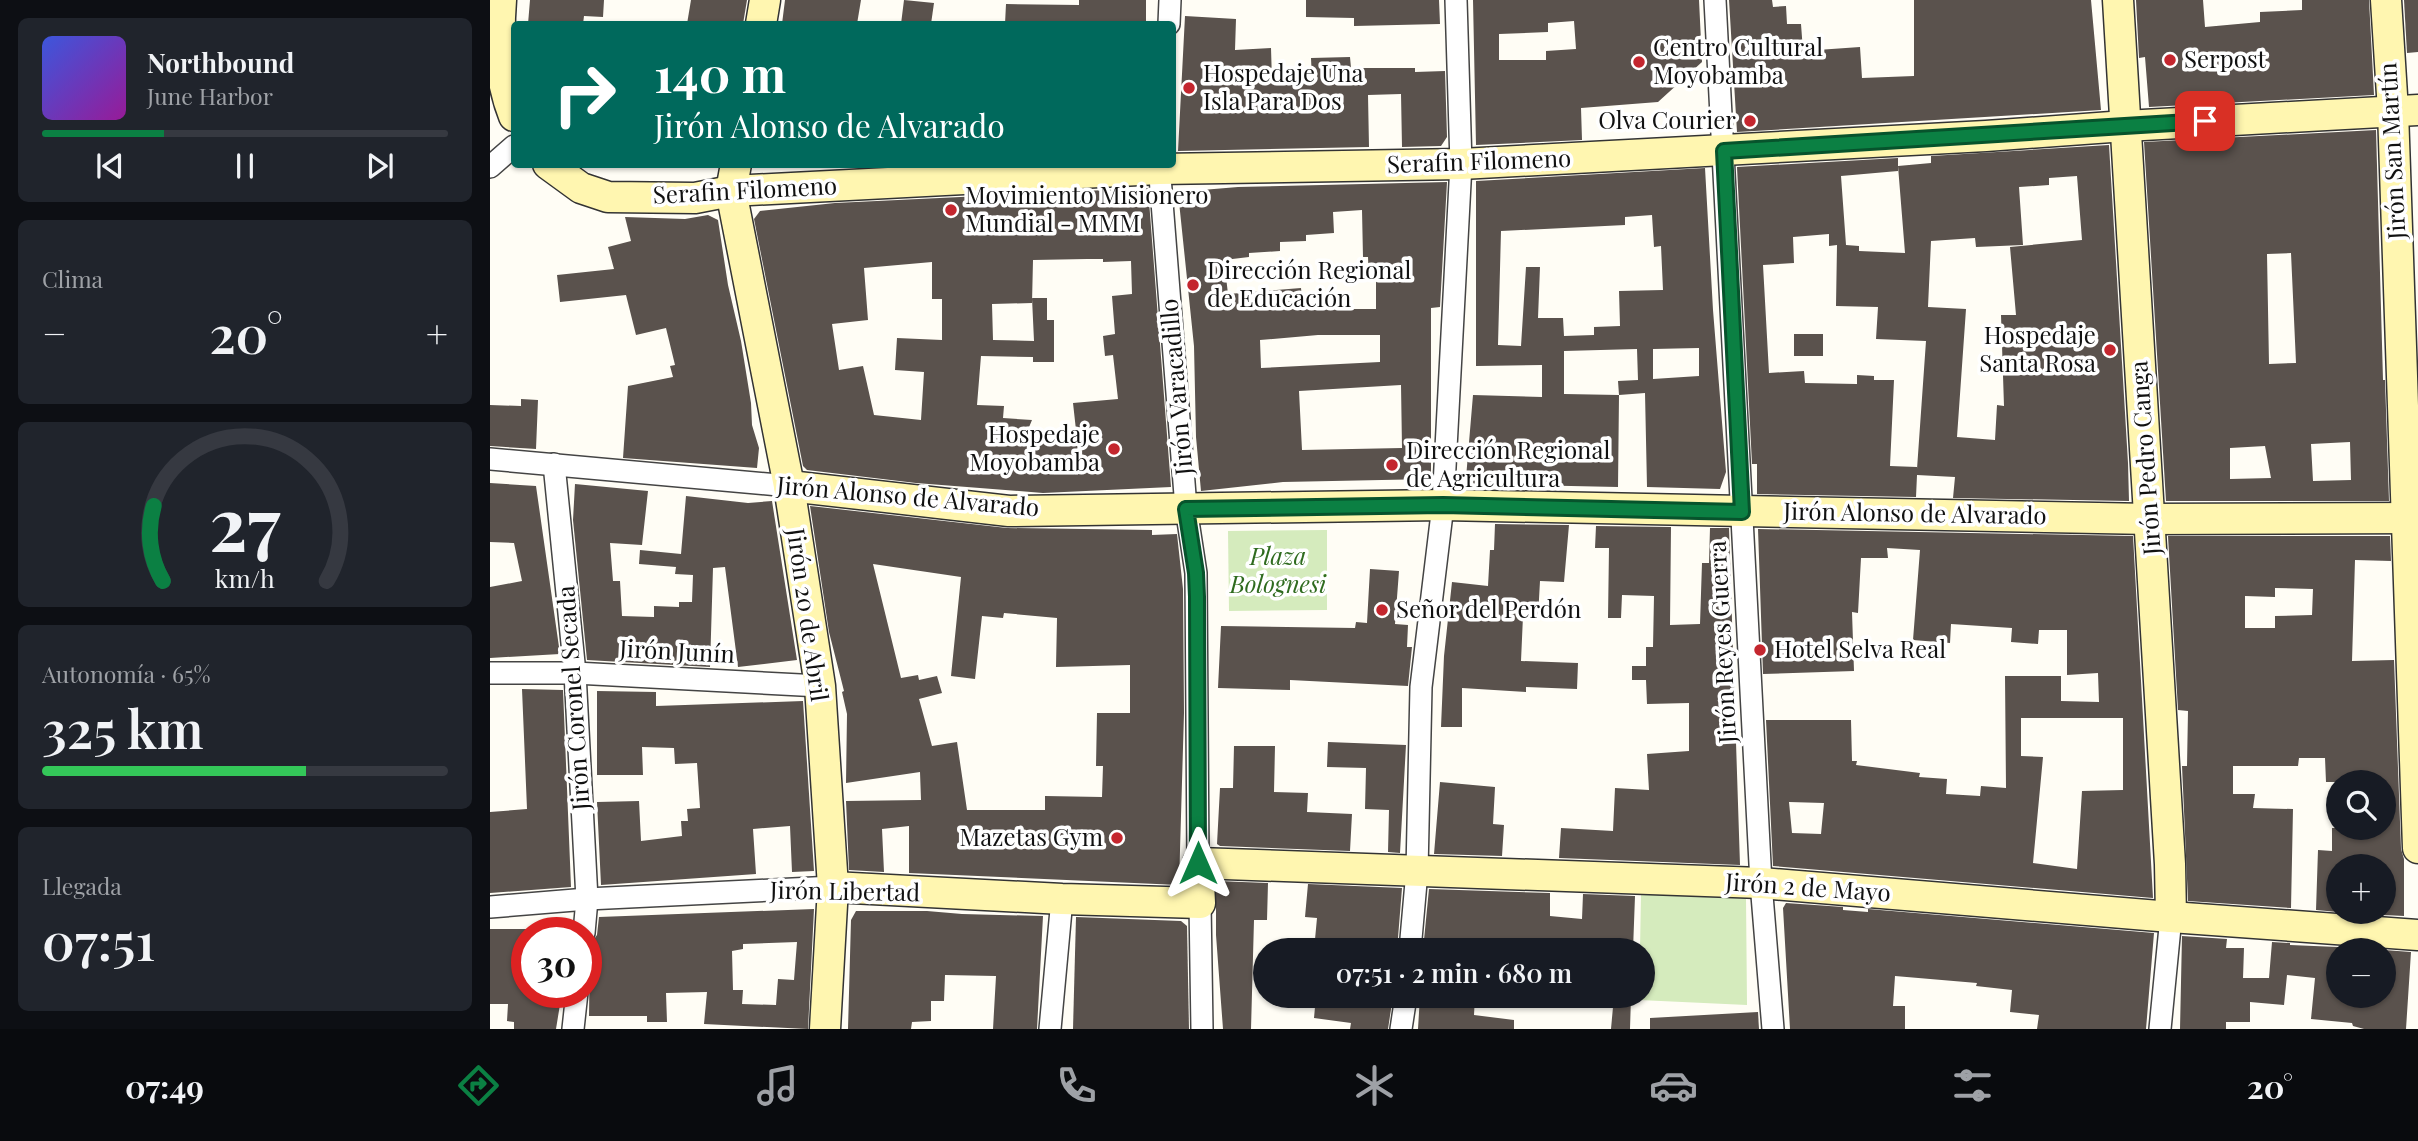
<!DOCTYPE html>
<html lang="es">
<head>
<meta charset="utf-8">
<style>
  body { margin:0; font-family:"Playfair Display",serif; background:#20242c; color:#f1f3f6; height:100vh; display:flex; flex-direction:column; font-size:26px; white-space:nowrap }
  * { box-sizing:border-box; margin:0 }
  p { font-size:23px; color:#9ea1a6 }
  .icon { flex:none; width:38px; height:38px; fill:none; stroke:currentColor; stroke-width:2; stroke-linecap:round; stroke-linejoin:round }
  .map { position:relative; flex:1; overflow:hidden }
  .sheet { display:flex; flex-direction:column; gap:18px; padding:18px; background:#0d0f14; width:490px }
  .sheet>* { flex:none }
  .top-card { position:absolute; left:21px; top:21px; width:665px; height:147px; border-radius:7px; box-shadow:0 2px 5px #0004; background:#00695c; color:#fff; overflow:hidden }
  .fabs { position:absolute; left:1836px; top:770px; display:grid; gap:14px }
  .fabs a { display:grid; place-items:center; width:70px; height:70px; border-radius:50%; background:#171b24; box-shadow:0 2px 5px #0004; font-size:35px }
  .speed { position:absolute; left:21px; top:917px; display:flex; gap:14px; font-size:35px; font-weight:700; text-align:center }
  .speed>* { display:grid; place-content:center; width:91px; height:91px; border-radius:50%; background:#171b24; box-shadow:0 2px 5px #0004; line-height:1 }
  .speed .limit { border:10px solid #d22; background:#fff; color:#111 }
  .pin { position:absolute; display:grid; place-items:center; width:60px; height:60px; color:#fff; margin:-30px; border-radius:14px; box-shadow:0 4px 10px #0006 }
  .me { position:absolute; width:77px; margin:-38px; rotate:0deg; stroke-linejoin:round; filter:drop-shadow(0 0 5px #0008) }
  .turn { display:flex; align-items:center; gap:24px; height:147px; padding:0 28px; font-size:32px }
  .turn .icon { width:91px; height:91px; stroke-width:2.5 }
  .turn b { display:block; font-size:49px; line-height:60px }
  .big { font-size:52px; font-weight:600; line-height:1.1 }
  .sheet .card { flex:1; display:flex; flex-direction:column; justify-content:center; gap:10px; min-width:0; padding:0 24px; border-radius:10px; background:#20242c }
  .sheet .dial { align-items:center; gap:0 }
  .dial svg { height:182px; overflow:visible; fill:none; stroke:#363941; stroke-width:7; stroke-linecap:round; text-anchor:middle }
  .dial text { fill:#f1f3f6; stroke:none }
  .song { display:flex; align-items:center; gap:21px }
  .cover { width:84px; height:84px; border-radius:10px; background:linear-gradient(135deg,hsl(230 70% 55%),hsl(300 70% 35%)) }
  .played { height:7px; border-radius:4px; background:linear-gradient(90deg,#0b8043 30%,#363941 30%) }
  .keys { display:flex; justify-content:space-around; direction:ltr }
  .heat { display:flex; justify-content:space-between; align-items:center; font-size:38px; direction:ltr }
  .charge { height:10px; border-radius:5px; background:linear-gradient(90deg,#34c759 65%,#363941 0) }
  .trip { position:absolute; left:763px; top:938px; width:402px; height:70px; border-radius:35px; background:#171b24; box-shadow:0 2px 5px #0004; font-weight:600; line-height:70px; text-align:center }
  .tab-bar { display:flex; height:112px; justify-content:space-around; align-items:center; background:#090b0e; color:#9ea1a6 }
  .tab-bar .icon { width:49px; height:49px }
  .tab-bar .selected { color:#0b8043 }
  .tab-bar b { font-size:32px; color:#f1f3f6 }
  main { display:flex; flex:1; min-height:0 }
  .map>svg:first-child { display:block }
</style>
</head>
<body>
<main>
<section class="sheet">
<div class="card">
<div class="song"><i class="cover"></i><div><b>Northbound</b><p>June Harbor</p></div></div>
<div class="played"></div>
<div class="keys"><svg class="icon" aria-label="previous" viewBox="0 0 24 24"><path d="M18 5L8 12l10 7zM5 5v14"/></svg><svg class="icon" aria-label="pause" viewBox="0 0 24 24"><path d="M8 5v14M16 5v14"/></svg><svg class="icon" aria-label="next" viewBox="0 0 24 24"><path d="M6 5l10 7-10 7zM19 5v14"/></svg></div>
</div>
<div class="card"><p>Clima</p>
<div class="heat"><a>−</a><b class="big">20°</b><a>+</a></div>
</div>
<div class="card dial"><svg viewBox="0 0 100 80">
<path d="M14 69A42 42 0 1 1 86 69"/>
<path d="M14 69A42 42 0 0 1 10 36" stroke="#0b8043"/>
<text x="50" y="56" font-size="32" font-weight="700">27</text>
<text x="50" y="72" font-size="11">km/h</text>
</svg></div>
<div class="card"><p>Autonomía · 65%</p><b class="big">325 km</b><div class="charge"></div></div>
<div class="card"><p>Llegada</p><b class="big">07:51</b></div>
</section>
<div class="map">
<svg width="1928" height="1029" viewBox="0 0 1928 1029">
  <rect width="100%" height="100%" fill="#fffdf5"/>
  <g fill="#d5ebbd">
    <polygon points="837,530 837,610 739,611 738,531"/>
    <polygon points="1151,894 1256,897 1257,1005 1149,1000 1149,996 1153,996 1153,950 1150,950"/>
  </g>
  <g fill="#5a524d" fill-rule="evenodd">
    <polygon points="40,0 114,0 113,17 94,16 93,24 38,24"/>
    <polygon points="201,0 257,0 253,24 197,24"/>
    <polygon points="295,0 371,0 367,24 292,24"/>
    <polygon points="414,0 444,3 441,24 411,24"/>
    <polygon points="589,0 656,0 656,24 515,24 516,4 589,5"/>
    <polygon points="816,0 949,0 950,24 864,26 864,18 816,17"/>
    <path d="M983,0H1209L1212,62L1168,102L1091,108L1092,140L986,145ZM1084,21L1086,49L1056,51V60H1009V34L1058,32V23Z"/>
    <polygon points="1239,0 1282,0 1283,7 1296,6 1297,24 1311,24 1313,51 1370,47 1372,78 1424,76 1424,0 1601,0 1611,110 1247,132"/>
    <polygon points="1646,0 1713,0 1715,27 1770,22 1770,12 1812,10 1812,0 1879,0 1884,95 1659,107 1655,57 1649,58"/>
    <polygon points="1914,0 1928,0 1928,52 1917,53"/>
    <polygon points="695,16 746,19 745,50 781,48 782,81 822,80 821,58 860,57 861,68 925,68 925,72 955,71 957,137 951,146 912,147 911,94 878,95 879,147 688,151"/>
    <path d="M1886,130L1893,380H1895L1899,501H1676L1654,142ZM1801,253L1806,363L1779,364L1777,254ZM1860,442L1861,480L1823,481L1821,444ZM1775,446L1781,478L1740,479V448Z"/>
    <path d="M1619,145L1638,463L1639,501L1463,498L1465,477L1427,475L1426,497L1267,494V464H1262L1247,167L1408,158V171L1351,176L1356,245L1369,246V251L1415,253L1408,166L1441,163V156ZM1587,176L1592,240L1520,247L1526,315H1511L1514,406L1507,405L1505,440L1467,437L1476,309L1438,307L1441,241L1485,238L1486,247L1533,245L1529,187L1559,185V178ZM1339,234V246L1347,245L1346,306L1388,307L1386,339L1436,341L1427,469V467L1400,466L1404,380H1384V376L1367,375V384L1315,383L1314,371L1279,373L1273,265L1304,263L1303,237Z"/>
    <path d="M1215,168L1223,310L1236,472L1230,489L1157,487L1155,393L1129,395L1128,487L980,484L976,478L983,395L1052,397V365L986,366V181ZM1162,215L1164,247L1171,246L1173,290L1129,291L1130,326L1104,327V335L1074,336L1073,318H1048L1050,267H1036L1031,346L1008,345L1011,231L1135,225V217ZM1209,348V376L1163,379V349ZM1147,349L1148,380L1128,381L1129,395L1074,394V351Z"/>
    <path d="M957,182L950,307L941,308V479L793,482L711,491L706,437L704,346L688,192L748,187ZM872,210L873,257H878L879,280H886V309H813L811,288L738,294L734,260L759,257V253L790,251V242L816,241V235L844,233L843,212ZM828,335H890V362L771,368L770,340ZM911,385L912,448L812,450L809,391Z"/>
    <path d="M658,188L681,487L553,493L426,483L317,470L313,466L264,219L270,211L345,203ZM597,259H613V262L641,261L642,294L622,296L625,334L613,336L615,356L623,355L628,399L583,403L586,430L537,432L542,420L513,418L514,406L487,405L491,356L543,357V362H564V320H557V298H542L544,341L503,340L502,304L542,303L543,260ZM442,262V299H452V340L407,338L405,370L434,372L431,420L384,415L373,366L349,370L342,324L378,320L374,268Z"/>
    <polygon points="218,215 228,220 238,285 251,341 261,403 262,425 269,448 267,468 133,458 138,386 183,377 180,366 185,365 176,328 146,335 136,295 70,302 67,275 124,269 118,247 141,241 135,217 195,219"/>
    <rect x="1304" y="334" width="29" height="22"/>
    <polygon points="31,399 48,400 46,449 0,446 0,405 31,406"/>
    <polygon points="0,483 46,486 70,654 0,658 0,587 32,581 24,543 0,542"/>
    <polygon points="85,484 158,491 152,545 120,543 123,581 130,581 132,616 164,617 164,606 189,607 189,602 202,602 203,575 185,574 186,567 149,564 150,550 191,554 196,496 258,503 282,501 307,660 248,667 235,567 223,568 220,667 97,660 83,520"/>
    <path d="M320,506L517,528L662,530V535L687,534L693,589L694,713L689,885L419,873V826L392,829L394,872L359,870L356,801L431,800L430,772L356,783L357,714L352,692L354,691L339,632ZM383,564L471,577L461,676L485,679L492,616L513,618L514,613L567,618L566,667L640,665V713H607L606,766H613L612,797L555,796V810H477L467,742L442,746L429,699L452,693L447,676L429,680L428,675L411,678Z"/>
    <polygon points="1005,524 1079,525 1074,582 1050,581 1048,617 1033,616 1031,661 1088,663 1087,689 1036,687 1036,692 972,688 972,727 951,727 954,656 962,582 998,586 1000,550 1004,550"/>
    <polygon points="1106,526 1181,527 1180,625 1210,624 1212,563 1219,563 1220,528 1239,528 1250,865 1069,858 1071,828 1123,831 1125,788 1159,790 1157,754 1199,751 1199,703 1157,704 1156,680 1142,680 1142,666 1156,666 1156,647 1163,647 1164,596 1132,595 1131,618 1118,618 1119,548 1105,548"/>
    <path d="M1268,529L1643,536L1663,898L1283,866L1276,720H1361L1362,761H1367L1366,765L1430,773L1429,777L1457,779L1456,794L1490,796L1491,786L1516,788L1515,676H1571V701L1609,702L1608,673L1577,675V630H1549L1548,644L1521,642L1522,628L1461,624L1460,643L1423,640L1430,550L1397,548L1398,558H1371L1368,613L1362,612L1364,671L1273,674ZM1531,718H1633V790L1592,791L1587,869L1543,863L1553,757L1531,756ZM1299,802L1334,803L1331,834L1302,833Z"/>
    <path d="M1678,536H1900L1901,561L1865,560L1862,661L1904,660L1911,849L1914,859V916L1894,915V866H1848V912L1826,910L1828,850L1842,851V828H1894V782H1836L1835,758H1809L1808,766H1743V794H1765L1763,808L1803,809L1801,908L1698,901L1692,766H1697L1698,711L1688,710ZM1785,588L1823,589L1822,615L1785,616V628H1755V596L1785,597Z"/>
    <polygon points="880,569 909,571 905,624 918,625 917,647 922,647 918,686 800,680 800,690 728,688 731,626 865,628 866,622 877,623"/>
    <polygon points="32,689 73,690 81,887 0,893 0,812 37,809"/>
    <polygon points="107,691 166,692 166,706 313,701 324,871 302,872 300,826 263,829 266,874 111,885 107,802 149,801 151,841 192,836 191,821 198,821 197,809 210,808 207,763 185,764 184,748 152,747 153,775 107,775"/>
    <polygon points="838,742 916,745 910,853 898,852 899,810 875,809 876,768 837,767"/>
    <polygon points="744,746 785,746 784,792 818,793 817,812 862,814 860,851 730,846 727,844 730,788 743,788"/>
    <polygon points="950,782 1005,787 1003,824 1014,825 1012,856 944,854"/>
    <polygon points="726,881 778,883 777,920 764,920 761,1029 733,1029 726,935"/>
    <polygon points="818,884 912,888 907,950 824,950 827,918 815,917"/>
    <polygon points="939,889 1060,893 1060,916 1092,919 1093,894 1145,896 1143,950 1067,950 974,942 974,950 933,950"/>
    <polygon points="1296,903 1353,907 1353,910 1378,912 1378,909 1664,933 1656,1029 1547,1029 1549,1015 1520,1012 1522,990 1486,986 1487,983 1405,976 1403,1006 1415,1006 1415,1029 1300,1029 1293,908"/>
    <path d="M324,909L318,1029L214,1024L217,992L176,993L177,1022H157V1016H99L100,945L107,935L109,917ZM307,942L304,980L288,979L286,1005L252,1004L253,990H243L242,951L253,949V944Z"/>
    <polygon points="366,911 437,911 472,914 553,916 547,1029 503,1029 506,976 455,975 454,1001 441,1001 441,1021 422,1022 421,1029 358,1029 361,920"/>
    <polygon points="586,917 691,921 697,926 699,1029 583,1029"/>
    <polygon points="0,929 37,929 37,992 72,992 66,1029 24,1029 24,1022 17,1021 18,1004 0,1004"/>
    <polygon points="1692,936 1737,939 1736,948 1754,948 1753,978 1779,978 1782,942 1800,943 1800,945 1848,947 1848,996 1894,996 1894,950 1921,952 1916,1029 1874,1029 1863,1026 1862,1023 1821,1019 1825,978 1797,975 1794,1005 1760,1002 1760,1022 1736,1022 1736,1029 1690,1029"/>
    <polygon points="826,996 903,996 898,1029 860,1029 861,1023 824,1018"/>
    <polygon points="930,996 985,996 984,1015 1024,1020 1024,1029 928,1029"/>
    <polygon points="1124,996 1141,996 1140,1029 1121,1029"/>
    <polygon points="1268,1012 1269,1029 1160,1029 1160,1018"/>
  </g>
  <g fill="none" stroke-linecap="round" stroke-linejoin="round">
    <defs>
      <g id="street">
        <polyline points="1225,0 1271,883 1283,1029"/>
        <polyline points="679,24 680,0"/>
        <polyline points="669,164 696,508 706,573 708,863"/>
        <polyline points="0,167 24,146"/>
        <polyline points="0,459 299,486"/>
        <polyline points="64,464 85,673 97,899 94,933"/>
        <polyline points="0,673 85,673 330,686"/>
        <polyline points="710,903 712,1029"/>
        <polyline points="0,907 97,899 343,887"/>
        <polyline points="920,950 927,871 931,687 953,505 971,164 966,0"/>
        <polyline points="83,1029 87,992"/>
        <polyline points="560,1029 572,899"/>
        <polyline points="911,1029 916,996"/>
        <polyline points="1670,1029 1681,917"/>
      </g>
      <g id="secondary">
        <path d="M11,0C8,40 9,78 24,116"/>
        <polyline points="1628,0 1680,864 1681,917"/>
        <polyline points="1896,0 1903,111 1928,848"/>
        <polyline points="271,24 275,0"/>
        <polyline points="58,164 91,188 118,197 205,198 241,191 669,169 971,164 1496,136 1635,126 1928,110"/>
        <polyline points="246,164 241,191 299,486 330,686 343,887 335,1029"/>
        <polyline points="299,486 519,511 953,505 1660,519 1928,518"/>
        <polyline points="343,887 572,899 710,903 708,863 1271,883 1681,917 1928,935"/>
      </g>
    </defs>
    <use href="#street" stroke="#444" stroke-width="24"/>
    <use href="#secondary" stroke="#333" stroke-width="33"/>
    <use href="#street" stroke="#fff" stroke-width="21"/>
    <use href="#secondary" stroke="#fff6b0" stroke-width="30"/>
  </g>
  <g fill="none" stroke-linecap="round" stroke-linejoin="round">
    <defs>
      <polyline id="route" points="708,863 707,597 706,573 696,509 953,505 1252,512 1234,151 1715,121"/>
    </defs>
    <use href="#route" stroke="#07532c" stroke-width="18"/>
    <use href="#route" stroke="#0b8043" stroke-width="12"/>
  </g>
  <g fill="#c4262e" stroke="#fff" stroke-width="2.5">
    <circle cx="1680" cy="60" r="7"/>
    <circle cx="1149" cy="62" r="7"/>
    <circle cx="699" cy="88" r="7"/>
    <circle cx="1260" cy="121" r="7"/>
    <circle cx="461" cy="210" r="7"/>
    <circle cx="703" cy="285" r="7"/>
    <circle cx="1620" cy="350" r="7"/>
    <circle cx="624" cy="449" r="7"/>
    <circle cx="902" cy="465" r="7"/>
    <circle cx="892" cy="610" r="7"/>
    <circle cx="1270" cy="650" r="7"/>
    <circle cx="627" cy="838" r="7"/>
  </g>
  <g text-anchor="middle" stroke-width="7" stroke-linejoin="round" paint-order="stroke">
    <g font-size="24" fill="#111" stroke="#fff" text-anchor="start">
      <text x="1163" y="56">Centro Cultural<tspan x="1163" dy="28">Moyobamba</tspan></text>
      <text x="1694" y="68">Serpost</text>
      <text x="713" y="82">Hospedaje Una<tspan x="713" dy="28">Isla Para Dos</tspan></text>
      <text x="1246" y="129" text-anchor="end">Olva Courier</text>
      <text x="475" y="204">Movimiento Misionero<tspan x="475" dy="28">Mundial - MMM</tspan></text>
      <text x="717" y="279">Dirección Regional<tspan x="717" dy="28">de Educación</tspan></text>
      <text x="1606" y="344" text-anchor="end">Hospedaje<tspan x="1606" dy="28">Santa Rosa</tspan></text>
      <text x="610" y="443" text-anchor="end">Hospedaje<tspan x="610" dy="28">Moyobamba</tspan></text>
      <text x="916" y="459">Dirección Regional<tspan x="916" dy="28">de Agricultura</tspan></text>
      <text x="906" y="618">Señor del Perdón</text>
      <text x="1284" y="658">Hotel Selva Real</text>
      <text x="613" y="846" text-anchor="end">Mazetas Gym</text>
    </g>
    <g font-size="24" fill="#111" stroke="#fff">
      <text transform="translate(1903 151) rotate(-93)" y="8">Jirón San Martín</text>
      <text transform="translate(989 162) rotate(-2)" y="8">Serafin Filomeno</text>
      <text transform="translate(255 191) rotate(-3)" y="8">Serafin Filomeno</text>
      <text transform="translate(687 387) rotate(-95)" y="8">Jirón Varacadillo</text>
      <text transform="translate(1656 458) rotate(-94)" y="8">Jirón Pedro Canga</text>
      <text transform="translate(418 497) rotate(5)" y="8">Jirón Alonso de Alvarado</text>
      <text transform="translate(1425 514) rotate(1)" y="8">Jirón Alonso de Alvarado</text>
      <text transform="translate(317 615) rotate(82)" y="8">Jirón 20 de Abril</text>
      <text transform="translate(1233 642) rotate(-93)" y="8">Jirón Reyes Guerra</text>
      <text transform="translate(187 652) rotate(3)" y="8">Jirón Junín</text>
      <text transform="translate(84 698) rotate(-94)" y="8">Jirón Coronel Secada</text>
      <text transform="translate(1318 888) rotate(4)" y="8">Jirón 2 de Mayo</text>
      <text transform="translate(355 892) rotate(1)" y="8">Jirón Libertad</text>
    </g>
    <g font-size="24" font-style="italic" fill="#2f6b1f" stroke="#fff">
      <text x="788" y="565">Plaza<tspan x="788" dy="28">Bolognesi</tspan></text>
    </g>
  </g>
</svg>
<div class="fabs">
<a><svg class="icon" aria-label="search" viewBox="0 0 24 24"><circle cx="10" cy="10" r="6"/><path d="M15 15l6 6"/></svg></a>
<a>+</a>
<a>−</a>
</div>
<div class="speed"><div class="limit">30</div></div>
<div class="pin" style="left:1715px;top:121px;background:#d93025"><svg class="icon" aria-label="arrive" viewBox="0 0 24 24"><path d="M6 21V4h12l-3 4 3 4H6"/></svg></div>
<svg class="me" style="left:708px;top:863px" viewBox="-20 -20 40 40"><path d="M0-17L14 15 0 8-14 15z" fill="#0b8043" stroke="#fff" stroke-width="4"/></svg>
<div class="trip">07:51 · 2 min · 680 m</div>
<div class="top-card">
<div class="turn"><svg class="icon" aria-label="right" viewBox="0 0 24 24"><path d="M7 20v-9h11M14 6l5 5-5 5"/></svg><div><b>140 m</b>Jirón Alonso de Alvarado</div></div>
</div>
</div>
</main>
<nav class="tab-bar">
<b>07:49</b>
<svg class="icon selected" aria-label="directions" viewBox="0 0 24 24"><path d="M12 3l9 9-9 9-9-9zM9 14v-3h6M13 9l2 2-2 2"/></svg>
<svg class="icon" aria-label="music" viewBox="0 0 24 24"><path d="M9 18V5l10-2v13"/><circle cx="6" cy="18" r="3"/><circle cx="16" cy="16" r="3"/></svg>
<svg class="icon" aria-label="phone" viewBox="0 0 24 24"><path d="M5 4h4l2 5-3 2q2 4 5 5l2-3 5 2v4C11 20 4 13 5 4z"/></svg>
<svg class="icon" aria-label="climate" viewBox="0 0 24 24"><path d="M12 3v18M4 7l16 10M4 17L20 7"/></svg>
<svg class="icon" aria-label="car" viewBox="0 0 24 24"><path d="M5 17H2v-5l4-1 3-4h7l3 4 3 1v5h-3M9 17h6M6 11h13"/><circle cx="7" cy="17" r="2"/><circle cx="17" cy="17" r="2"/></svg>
<svg class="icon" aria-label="filters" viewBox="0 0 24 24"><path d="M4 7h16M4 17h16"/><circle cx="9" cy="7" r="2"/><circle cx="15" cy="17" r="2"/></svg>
<b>20°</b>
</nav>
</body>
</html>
